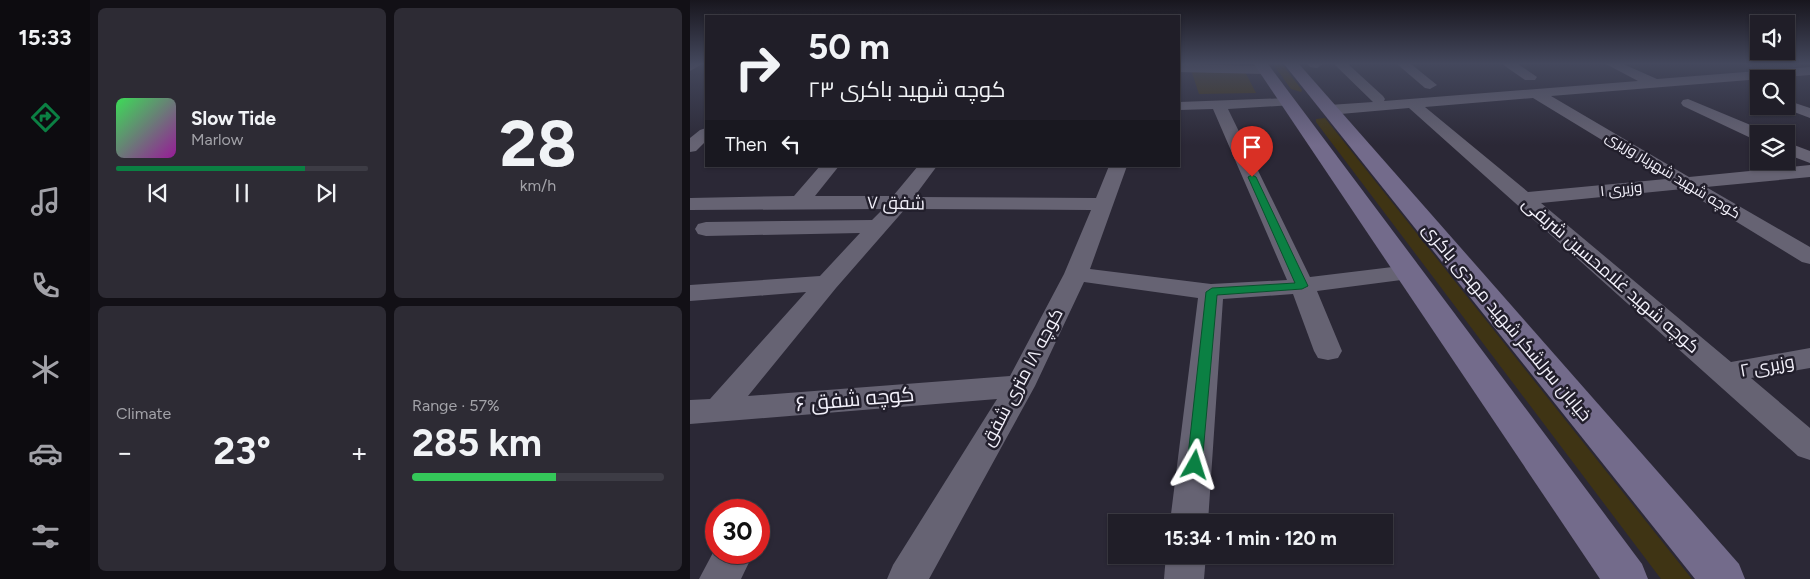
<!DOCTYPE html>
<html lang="en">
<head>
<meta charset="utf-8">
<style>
  body { margin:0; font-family:Figtree,Cairo,sans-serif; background:#2d2b34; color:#f1f3f6; height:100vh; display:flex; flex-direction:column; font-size:19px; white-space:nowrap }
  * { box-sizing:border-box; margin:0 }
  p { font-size:16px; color:#a2a2a8 }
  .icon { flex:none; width:28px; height:28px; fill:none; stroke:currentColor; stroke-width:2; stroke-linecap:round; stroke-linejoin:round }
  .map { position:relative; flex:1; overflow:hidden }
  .details { display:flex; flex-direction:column; gap:8px; padding:8px; background:#121016; width:600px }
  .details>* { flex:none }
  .top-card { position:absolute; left:15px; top:15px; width:475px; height:152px; border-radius:0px; box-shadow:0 1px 4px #0004,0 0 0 1px #3d3c45; background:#201e28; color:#f1f3f6; overflow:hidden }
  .fabs { position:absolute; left:1060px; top:15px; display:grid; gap:10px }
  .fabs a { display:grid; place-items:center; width:45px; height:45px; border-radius:0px; background:#201e28; box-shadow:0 1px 4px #0004,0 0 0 1px #3d3c45; font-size:25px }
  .speed { position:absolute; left:15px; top:499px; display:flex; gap:10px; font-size:25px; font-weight:700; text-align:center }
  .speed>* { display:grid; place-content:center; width:65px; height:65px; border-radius:50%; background:#201e28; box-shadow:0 1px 4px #0004,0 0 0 1px #3d3c45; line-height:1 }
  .speed .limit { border:8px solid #d22; background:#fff; color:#111 }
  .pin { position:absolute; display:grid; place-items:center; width:42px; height:42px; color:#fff; margin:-51px -21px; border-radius:50% 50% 50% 0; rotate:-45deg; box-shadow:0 0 5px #0007 }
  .pin .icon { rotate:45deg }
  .me { position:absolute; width:55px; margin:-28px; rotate:6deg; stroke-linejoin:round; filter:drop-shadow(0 0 4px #0008) }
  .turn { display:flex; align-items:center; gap:18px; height:105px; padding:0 20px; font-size:22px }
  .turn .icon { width:65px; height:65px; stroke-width:2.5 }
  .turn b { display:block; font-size:35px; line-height:42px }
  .then { display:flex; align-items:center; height:48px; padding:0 20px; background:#0003; gap:10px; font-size:19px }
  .big { font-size:38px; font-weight:700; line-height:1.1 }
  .details .card { flex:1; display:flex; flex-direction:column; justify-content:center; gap:8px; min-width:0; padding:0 18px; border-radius:8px; background:#2d2b34 }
  .details .dial { align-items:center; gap:0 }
  .dial b { font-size:65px; line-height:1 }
  .song { display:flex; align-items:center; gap:15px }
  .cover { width:60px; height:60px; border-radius:8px; background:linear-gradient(135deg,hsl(130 70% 55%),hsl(300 70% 35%)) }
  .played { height:5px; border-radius:2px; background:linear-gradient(90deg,#0b8043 75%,#3d3c45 75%) }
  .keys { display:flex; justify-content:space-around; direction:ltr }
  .heat { display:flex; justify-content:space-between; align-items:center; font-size:28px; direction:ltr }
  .charge { height:8px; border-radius:4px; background:linear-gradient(90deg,#34c759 57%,#3d3c45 0) }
  .details .tiles { flex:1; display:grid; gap:8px; grid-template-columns:repeat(2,1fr) }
  .trip { position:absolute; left:418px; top:514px; width:285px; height:50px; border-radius:0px; background:#201e28; box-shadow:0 1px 4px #0004,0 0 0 1px #3d3c45; font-weight:700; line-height:50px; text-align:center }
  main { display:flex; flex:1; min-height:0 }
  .menu { display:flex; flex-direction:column; width:90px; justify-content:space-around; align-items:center; background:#0d0c10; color:#a2a2a8 }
  .menu .icon { width:35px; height:35px }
  .menu .current { color:#0b8043 }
  .menu b { font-size:22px; color:#f1f3f6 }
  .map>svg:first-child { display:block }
</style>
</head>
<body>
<main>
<nav class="menu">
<b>15:33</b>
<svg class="icon current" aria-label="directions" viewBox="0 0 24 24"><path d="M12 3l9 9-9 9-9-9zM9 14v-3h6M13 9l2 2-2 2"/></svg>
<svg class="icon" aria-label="music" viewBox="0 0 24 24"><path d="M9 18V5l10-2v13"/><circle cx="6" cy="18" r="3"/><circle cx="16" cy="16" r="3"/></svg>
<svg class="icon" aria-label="phone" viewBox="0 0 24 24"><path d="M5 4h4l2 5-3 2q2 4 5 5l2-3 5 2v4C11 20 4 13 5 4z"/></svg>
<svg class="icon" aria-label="climate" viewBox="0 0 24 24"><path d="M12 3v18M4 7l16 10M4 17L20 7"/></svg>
<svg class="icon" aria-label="car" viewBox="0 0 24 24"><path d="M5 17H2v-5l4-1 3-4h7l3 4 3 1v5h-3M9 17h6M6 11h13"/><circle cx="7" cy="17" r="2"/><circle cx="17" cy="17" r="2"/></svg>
<svg class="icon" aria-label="filters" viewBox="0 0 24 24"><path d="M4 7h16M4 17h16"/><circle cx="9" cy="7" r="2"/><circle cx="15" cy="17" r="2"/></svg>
</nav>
<section class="details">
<div class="tiles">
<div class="card">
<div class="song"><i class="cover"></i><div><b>Slow Tide</b><p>Marlow</p></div></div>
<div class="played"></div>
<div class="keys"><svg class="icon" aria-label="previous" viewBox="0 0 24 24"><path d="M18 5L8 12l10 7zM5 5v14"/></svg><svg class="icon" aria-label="pause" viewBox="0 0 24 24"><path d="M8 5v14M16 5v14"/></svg><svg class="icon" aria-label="next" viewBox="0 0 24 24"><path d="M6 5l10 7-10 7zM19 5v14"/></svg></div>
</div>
<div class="card dial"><b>28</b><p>km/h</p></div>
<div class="card"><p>Climate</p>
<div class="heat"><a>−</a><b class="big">23°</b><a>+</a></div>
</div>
<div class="card"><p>Range · 57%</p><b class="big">285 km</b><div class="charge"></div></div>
</div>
</section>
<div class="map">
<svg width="1120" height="579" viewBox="0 0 1120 579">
  <rect width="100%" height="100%" fill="#2b2836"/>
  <g fill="#3f3414">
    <polygon points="499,64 551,64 566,93 509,94"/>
    <polygon points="583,64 592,64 612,90 611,92 601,89"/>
    <polygon points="635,118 1002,579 971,579 626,122 626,119"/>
  </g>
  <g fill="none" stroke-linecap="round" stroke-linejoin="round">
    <g fill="#666373" fill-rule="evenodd">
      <polygon points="0,64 12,64 0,71"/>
      <polygon points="489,64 575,66 581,70 575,74 489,72"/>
      <polygon points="618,64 633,64 627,68 620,67"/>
      <path d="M644,64H658L693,96L695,99L694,101L948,81L916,64H933L967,79L1120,67V75L861,96L999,177L1120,165V177L1016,187L1120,247V264L1112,262L993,189L851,203L1041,362L1120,348V368L1061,378L1120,428V460L1108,456L719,108L639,115L634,113L631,110L634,107L639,105L683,102ZM843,98L976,179L838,192L735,107Z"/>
      <polygon points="707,64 721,64 747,85 740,89 735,88"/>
      <polygon points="812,64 828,64 847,77 845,80 835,80"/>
      <path d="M598,98L603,99L605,102L603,105L538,109L620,277L719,265L727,267L731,272L727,277L719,279L627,291L652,351L648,358L638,360L628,358L624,351L603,294L533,299L518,522H480L508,298L394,282L345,386L239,579H197L203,565L307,399L0,424V400L20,399L116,292L0,301V285L130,276L170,233L16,236L8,234L5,229L8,224L16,222L182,220L193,209L0,210V198L104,196L130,166H149L125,196H203L228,166H247L224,197L406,198L419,166H437L400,269L521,284L597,280L523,109L489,110V102ZM215,209L401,210L374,274L320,376L58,396L146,288Z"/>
      <polygon points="998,99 1075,131 1076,134 1069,134 1069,140 1063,139 993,106 991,103 993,100"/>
      <polygon points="1096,100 1120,108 1120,118 1091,107 1096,106"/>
      <polygon points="16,128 16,141 6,151 0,152 0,138 10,130"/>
      <polygon points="1096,142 1120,151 1120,163 1096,154"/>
      <polygon points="26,547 26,552 64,552 51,579 9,579"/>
      <polygon points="476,555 516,555 514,579 474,579"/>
    </g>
    <g fill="#736b8b" fill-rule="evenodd">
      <polygon points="564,64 578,64 952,564 958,579 910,579"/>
      <polygon points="594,64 609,64 1049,564 1055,579 1005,579"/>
    </g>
  </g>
  <linearGradient id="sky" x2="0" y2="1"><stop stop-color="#18161e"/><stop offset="0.44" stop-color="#44485d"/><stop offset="1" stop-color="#44485d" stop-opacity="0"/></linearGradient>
  <rect width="1120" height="145" fill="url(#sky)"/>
  <polygon fill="#0b8043" stroke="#07532c" points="562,175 566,177 618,286 612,289 527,295 512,465 510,469 505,471 499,469 497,465 516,292 522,288 605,283 558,177"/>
  <g text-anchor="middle" stroke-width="5" stroke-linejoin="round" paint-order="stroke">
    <g font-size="15" fill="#f2f0fa" stroke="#221f2c">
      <text transform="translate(983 175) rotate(31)" y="5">کوچه شهید شهریار وزیری</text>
      <text transform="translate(931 189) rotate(-6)" y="5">وزیری ۱</text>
    </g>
    <g font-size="18" fill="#f2f0fa" stroke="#221f2c">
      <text transform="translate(206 203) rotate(1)" y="6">شفق ۷</text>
      <text transform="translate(921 275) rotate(41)" y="6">کوچه شهید غلامحسین شریفی</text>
      <text transform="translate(817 322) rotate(50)" y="6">خیابان سرلشکر شهید مهدی باکری</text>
      <text transform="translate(1077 366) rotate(-10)" y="6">وزیری ۲</text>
      <text transform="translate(332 377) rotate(-62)" y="6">کوچه ۱۸ متری شفق</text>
    </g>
    <g font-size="21" fill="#f2f0fa" stroke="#221f2c">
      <text transform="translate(165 399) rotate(-5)" y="7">کوچه شفق ۶</text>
    </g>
  </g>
</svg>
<div class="fabs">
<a><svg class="icon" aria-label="sound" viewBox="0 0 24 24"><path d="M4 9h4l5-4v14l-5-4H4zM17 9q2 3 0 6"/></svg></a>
<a><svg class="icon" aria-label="search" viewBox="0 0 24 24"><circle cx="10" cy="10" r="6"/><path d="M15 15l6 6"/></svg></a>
<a><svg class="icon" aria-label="layers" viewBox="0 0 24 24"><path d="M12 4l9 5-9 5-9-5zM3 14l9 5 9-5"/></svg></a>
</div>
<div class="speed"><div class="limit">30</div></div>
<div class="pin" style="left:562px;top:177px;background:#d93025"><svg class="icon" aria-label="arrive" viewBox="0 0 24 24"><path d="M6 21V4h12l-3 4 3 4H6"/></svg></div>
<svg class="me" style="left:505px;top:465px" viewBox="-20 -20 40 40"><path d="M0-17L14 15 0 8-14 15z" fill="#0b8043" stroke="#fff" stroke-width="4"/></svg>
<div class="trip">15:34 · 1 min · 120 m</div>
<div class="top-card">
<div class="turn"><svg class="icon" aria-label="right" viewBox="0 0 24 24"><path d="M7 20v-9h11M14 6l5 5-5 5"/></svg><div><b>50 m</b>کوچه شهید باکری ۲۳</div></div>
<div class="then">Then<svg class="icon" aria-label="left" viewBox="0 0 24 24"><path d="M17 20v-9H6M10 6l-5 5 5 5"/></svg></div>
</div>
</div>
</main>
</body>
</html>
